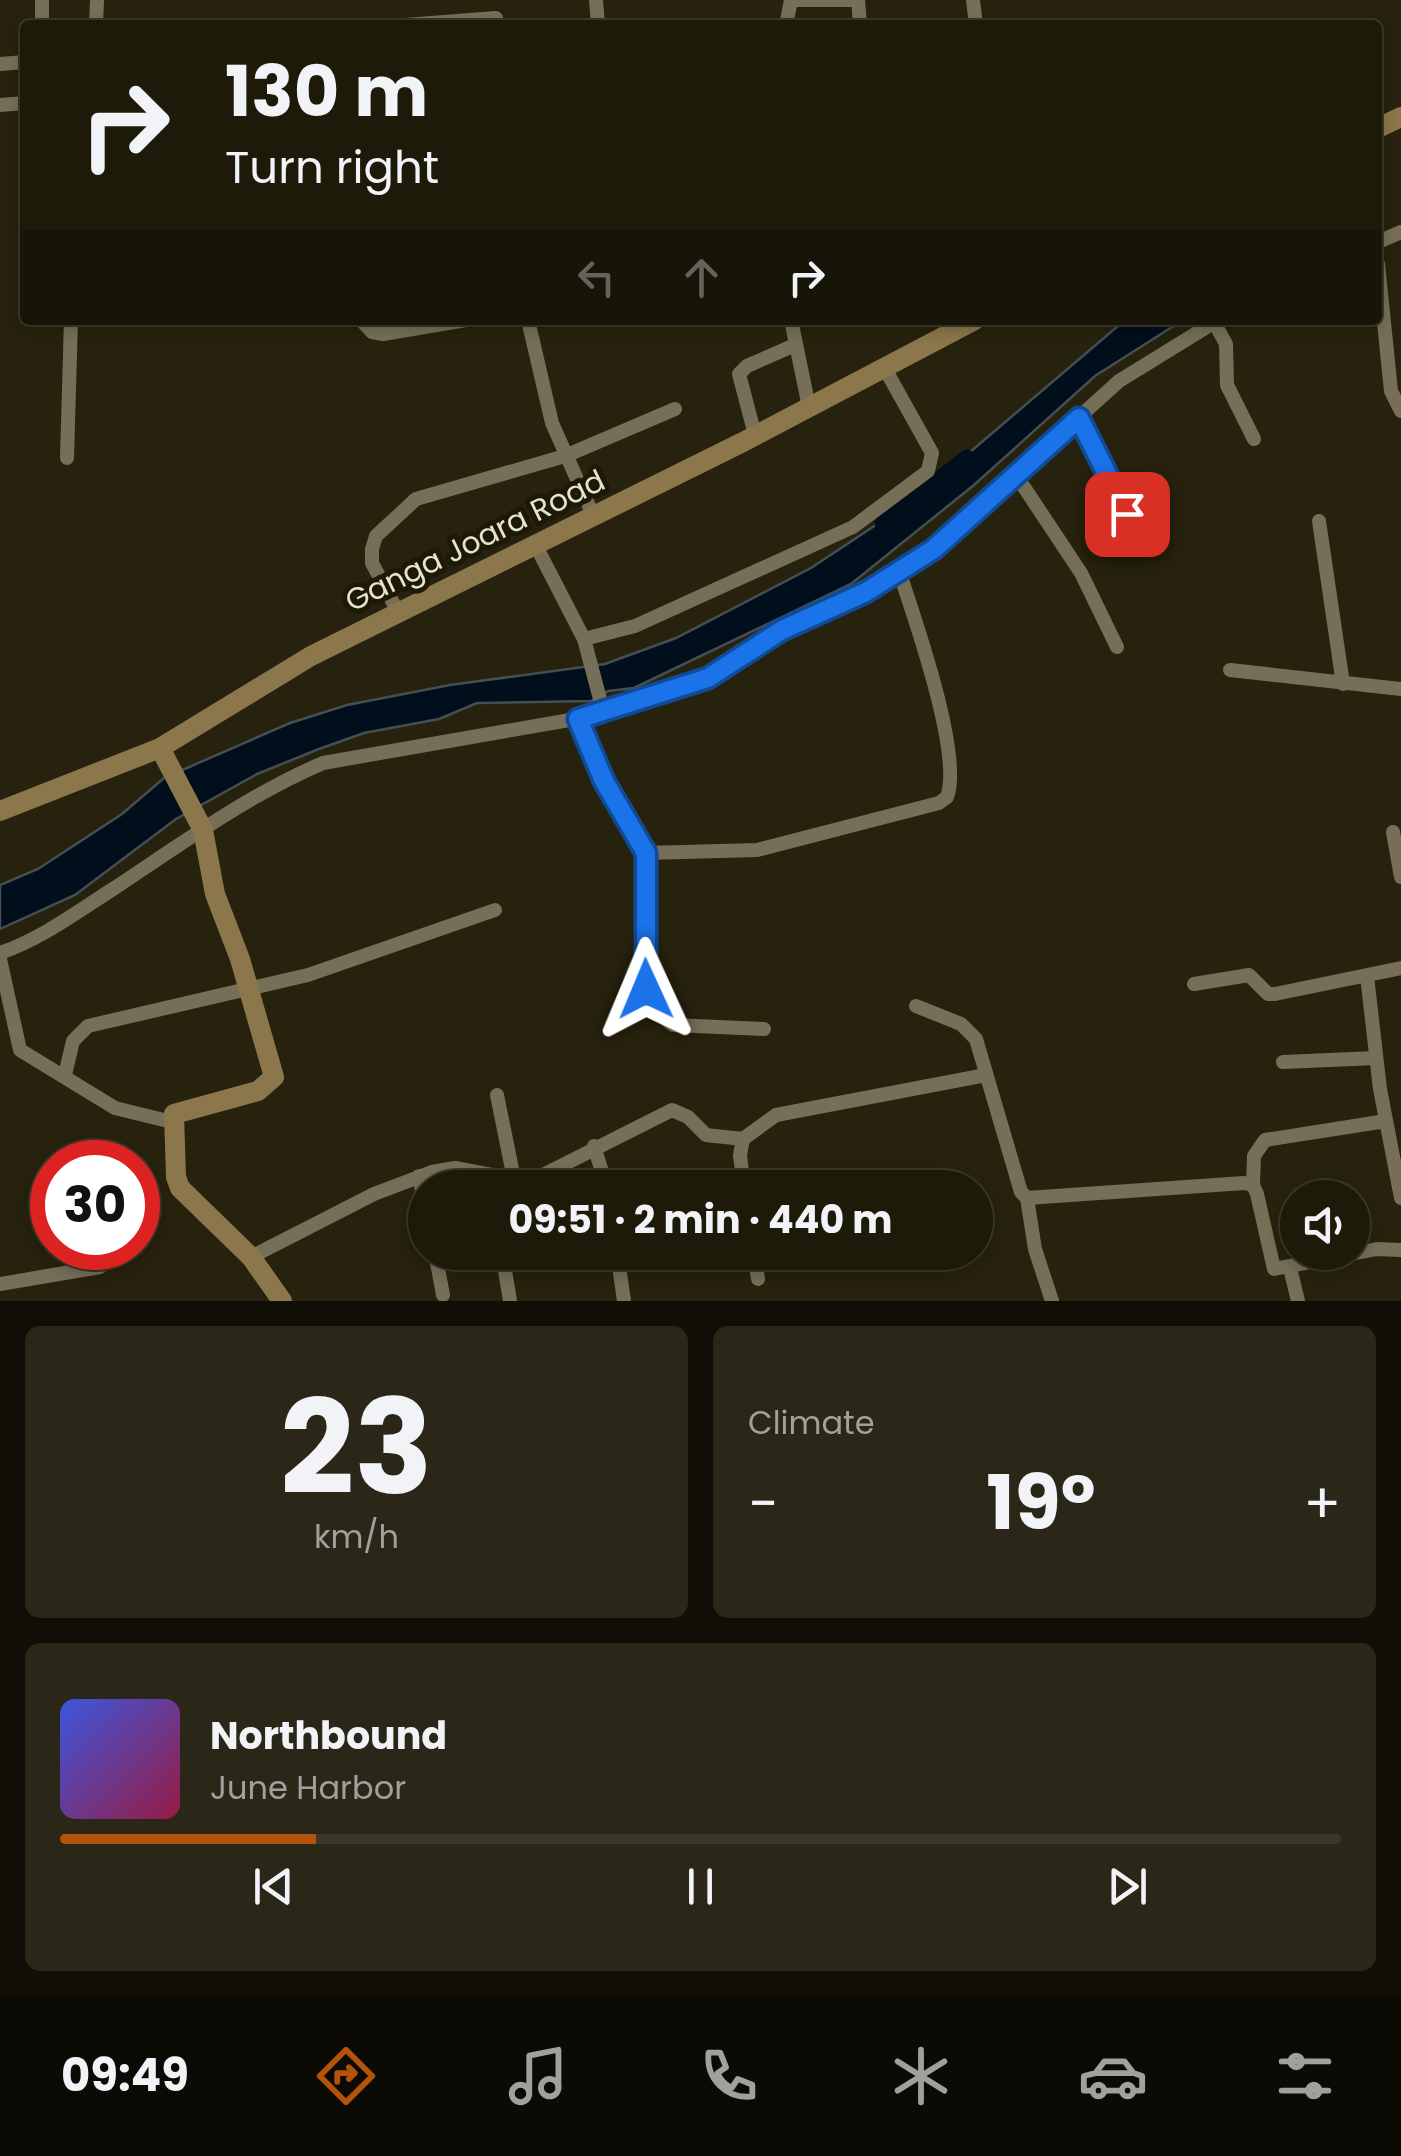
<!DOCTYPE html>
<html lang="en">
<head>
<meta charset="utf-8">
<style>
  body { margin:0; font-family:Poppins,sans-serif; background:#2a2718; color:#f1f3f6; height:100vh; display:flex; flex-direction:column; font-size:38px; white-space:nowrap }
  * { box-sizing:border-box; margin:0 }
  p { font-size:32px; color:#a0a19c }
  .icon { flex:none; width:55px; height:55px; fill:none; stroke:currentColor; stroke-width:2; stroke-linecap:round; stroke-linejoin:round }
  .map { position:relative; height:1301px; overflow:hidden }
  .panel { display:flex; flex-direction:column; gap:25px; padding:25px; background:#100e06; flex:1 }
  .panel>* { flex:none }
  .banner { position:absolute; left:20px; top:20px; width:1362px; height:305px; border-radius:10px; box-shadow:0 5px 15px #0003,0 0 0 2px #3b382b; background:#1d1a0a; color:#f1f3f6; overflow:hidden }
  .controls { position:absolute; left:1280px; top:1180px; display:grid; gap:20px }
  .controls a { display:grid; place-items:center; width:90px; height:90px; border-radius:50%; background:#1d1a0a; box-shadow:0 5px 15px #0003,0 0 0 2px #3b382b; font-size:50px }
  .speed { position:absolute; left:30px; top:1140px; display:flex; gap:20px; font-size:50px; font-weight:700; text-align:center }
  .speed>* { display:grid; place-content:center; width:130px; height:130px; border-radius:50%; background:#1d1a0a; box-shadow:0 5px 15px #0003,0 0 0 2px #3b382b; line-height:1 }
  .speed .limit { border:15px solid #d22; background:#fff; color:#111 }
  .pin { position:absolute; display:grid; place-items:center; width:85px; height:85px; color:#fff; margin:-42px; border-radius:20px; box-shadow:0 5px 15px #0006 }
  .me { position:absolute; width:110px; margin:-55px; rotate:359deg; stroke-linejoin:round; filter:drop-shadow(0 0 8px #0008) }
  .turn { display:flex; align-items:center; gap:35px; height:210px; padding:0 40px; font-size:45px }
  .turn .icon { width:130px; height:130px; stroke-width:2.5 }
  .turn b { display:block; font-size:70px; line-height:85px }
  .lanes { display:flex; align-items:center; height:95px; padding:0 40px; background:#0003; justify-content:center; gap:50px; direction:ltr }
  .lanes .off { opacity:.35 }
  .big { font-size:75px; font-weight:700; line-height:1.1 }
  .panel .widget { flex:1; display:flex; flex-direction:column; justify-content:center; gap:15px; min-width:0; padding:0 35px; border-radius:15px; background:#2a2718 }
  .panel .dial { align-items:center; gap:0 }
  .dial b { font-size:130px; line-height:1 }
  .song { display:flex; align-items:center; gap:30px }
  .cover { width:120px; height:120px; border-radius:15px; background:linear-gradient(135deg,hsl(230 70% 55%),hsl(340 70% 35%)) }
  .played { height:10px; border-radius:5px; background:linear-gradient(90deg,#b45309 20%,#3b382b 20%) }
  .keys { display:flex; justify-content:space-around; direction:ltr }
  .heat { display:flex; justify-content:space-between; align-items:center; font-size:55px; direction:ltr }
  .panel .tiles { flex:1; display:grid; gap:25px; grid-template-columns:1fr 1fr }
  .widget:last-child { grid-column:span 2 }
  .trip { position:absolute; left:408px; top:1170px; width:585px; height:100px; border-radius:50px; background:#1d1a0a; box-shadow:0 5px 15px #0003,0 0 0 2px #3b382b; font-weight:700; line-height:100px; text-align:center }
  .dock { display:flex; height:160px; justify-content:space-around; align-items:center; background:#0c0a04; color:#a0a19c }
  .dock .icon { width:70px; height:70px }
  .dock .on { color:#b45309 }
  .dock b { font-size:45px; color:#f1f3f6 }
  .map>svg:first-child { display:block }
</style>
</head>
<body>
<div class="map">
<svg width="1401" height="1301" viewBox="0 0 1401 1301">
  <rect width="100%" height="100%" fill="#27220d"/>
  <polygon fill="#000f1b" stroke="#454f53" stroke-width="2.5" points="1125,320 1183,320 1095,376 974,485 851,584 634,688 608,691 591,701 477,703 439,719 364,733 319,749 257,774 176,819 75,895 0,929 0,885 38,869 122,814 164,778 290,723 347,705 450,685 605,664 676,638 811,568 915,499"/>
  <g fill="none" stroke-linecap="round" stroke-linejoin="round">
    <polyline stroke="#000f1b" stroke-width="15" points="882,523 967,457"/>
    <g stroke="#756f58" stroke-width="14">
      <polyline points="596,0 598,25"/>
      <polyline points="791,0 851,0"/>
      <polyline points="858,0 860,25"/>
      <polyline points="973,0 976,25"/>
      <polyline points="42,25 42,0"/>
      <polyline points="96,25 97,0"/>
      <polyline points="405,25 496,18"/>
      <polyline points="786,25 791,0"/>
      <polyline points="0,64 25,62"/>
      <polyline points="0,105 25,103"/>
      <polyline points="1378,242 1401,232"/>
      <polyline points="1378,264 1391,391 1401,411"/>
      <polyline points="361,320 372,332 383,334 466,320"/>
      <polyline points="528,320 552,423 593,515"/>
      <polyline points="791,320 809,407"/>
      <polyline points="1214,322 1226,344 1227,385 1254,439"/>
      <polyline points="1079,418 1142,546"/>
      <polyline points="755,435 739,374 747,366 795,345"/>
      <polyline points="67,458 71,320"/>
      <polyline points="1016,475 1081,573 1117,647"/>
      <polyline points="1319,521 1343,684"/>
      <polyline points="535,544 584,639 604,714"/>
      <polyline points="398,612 372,563 372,549 376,536 416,499 565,456 675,409"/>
      <polyline points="584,639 635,626 853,527 928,471 932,453 884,367"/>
      <polyline points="1230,670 1401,689"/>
      <path d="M578,719L604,781L646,853L757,850L939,803L947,797C963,755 914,617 899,571"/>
      <polyline points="1393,832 1401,877"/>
      <path d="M646,853C645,903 628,994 673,1025L764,1029"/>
      <path d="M0,953C41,939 77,912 113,889C181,844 248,795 323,763L604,714L724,671L781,631L848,602L934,549L1119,381L1218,320"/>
      <polyline points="0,959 20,1050 115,1108 172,1122"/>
      <polyline points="1367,976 1380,1089 1401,1198"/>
      <polyline points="1194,984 1249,975 1268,994 1275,994 1401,968"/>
      <polyline points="916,1006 961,1024 976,1039 1021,1192 1027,1198 1244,1183 1253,1185 1257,1194 1274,1269 1377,1249 1401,1250"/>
      <polyline points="1283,1062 1376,1058"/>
      <polyline points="65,1075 73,1041 88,1026 308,975 495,910"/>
      <polyline points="497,1095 514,1179"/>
      <polyline points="594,1146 607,1188"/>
      <polyline points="419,1176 425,1206"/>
      <polyline points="1253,1185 1254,1156 1265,1140 1386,1121"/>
      <polyline points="744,1188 740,1155 743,1139 776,1115 986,1075"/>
      <polyline points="1027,1198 1035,1249 1052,1301"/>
      <polyline points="435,1252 443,1295"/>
      <polyline points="502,1252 510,1301"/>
      <polyline points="617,1252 624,1301"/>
      <polyline points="754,1252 758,1279"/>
      <polyline points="251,1257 374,1194 432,1172 455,1168 514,1179 539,1177 672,1110 688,1117 706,1135 743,1139"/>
      <polyline points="1290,1268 1298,1301"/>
      <polyline points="0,1284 100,1267"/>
    </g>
    <g stroke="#8c764b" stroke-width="20">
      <polyline points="1378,128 1401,117"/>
      <polyline points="160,748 203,830 215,894 240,959 274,1077 258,1091 174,1114 176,1177 180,1188 251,1257 282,1301"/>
      <polyline points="0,811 160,748 311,656 743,442 975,320"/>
    </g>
  </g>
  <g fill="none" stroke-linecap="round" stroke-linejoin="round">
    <defs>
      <polyline id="route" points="646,989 646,853 604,781 578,719 708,678 782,630 866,592 934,549 1079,418 1127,514"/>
    </defs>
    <use href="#route" stroke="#114b97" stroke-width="25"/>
    <use href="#route" stroke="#1a73e8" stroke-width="18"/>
  </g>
  <g text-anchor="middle" stroke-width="10" stroke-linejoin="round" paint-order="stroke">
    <g font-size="30" fill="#e6e3d6" stroke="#1e1904">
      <text transform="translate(475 541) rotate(-26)" y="10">Ganga Joara Road</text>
    </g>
  </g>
</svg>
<div class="controls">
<a><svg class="icon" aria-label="sound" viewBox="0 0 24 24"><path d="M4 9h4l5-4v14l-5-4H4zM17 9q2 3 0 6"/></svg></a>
</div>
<div class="speed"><div class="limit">30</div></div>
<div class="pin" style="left:1127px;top:514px;background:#d93025"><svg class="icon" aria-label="arrive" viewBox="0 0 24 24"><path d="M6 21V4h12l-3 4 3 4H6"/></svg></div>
<svg class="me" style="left:646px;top:989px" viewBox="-20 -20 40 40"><path d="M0-17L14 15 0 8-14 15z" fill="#1a73e8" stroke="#fff" stroke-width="4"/></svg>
<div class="trip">09:51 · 2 min · 440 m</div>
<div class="banner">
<div class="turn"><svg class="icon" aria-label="right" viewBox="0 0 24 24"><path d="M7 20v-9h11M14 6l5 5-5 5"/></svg><div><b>130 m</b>Turn right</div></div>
<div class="lanes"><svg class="icon off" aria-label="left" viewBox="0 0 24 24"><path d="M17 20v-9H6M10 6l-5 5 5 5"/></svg><svg class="icon off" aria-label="ahead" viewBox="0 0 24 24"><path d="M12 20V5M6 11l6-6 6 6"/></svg><svg class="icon" aria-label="right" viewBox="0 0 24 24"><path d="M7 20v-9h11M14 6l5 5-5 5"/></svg></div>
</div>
</div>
<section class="panel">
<div class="tiles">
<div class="widget dial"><b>23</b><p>km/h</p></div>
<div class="widget"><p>Climate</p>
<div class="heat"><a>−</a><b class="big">19°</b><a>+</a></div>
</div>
<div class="widget">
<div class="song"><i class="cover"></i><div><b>Northbound</b><p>June Harbor</p></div></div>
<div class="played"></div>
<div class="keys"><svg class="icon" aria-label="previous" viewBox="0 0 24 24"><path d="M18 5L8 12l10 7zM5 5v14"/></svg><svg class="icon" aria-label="pause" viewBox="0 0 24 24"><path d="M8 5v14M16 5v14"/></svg><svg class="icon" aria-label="next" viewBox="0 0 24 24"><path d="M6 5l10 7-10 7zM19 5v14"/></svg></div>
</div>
</div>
</section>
<nav class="dock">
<b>09:49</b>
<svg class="icon on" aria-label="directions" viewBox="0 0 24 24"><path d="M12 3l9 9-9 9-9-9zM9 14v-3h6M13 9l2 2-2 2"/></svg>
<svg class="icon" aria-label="music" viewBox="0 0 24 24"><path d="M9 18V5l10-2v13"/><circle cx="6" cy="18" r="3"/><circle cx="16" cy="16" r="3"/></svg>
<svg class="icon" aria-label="phone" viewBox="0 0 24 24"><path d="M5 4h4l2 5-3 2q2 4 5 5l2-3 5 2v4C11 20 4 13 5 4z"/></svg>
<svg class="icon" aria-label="climate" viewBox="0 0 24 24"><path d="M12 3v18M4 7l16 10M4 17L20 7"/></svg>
<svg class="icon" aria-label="car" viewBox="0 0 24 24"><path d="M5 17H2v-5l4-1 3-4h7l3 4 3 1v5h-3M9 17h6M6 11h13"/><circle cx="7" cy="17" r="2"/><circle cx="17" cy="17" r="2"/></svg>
<svg class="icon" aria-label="filters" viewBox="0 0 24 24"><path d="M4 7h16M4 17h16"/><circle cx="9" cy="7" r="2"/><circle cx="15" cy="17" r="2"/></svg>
</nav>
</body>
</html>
